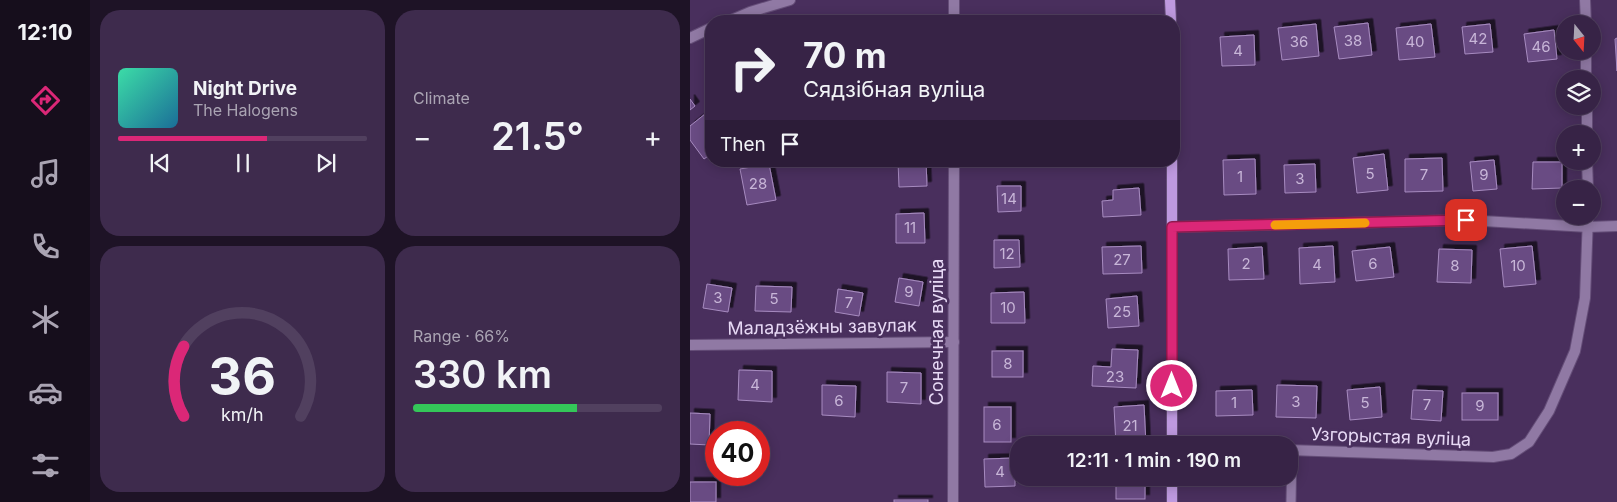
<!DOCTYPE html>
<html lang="en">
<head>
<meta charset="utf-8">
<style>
  body { margin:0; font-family:Inter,sans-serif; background:#3e2b4d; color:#f1f3f6; height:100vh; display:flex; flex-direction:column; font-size:19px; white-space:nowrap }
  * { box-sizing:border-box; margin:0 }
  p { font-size:16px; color:#aaa4b3 }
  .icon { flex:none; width:28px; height:28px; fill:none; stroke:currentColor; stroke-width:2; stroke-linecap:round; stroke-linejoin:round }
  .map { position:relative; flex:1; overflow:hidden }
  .drawer { display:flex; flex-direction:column; gap:10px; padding:10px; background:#1e1326; width:600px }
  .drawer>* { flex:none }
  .hud { position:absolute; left:15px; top:15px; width:475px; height:152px; border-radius:20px; box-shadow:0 2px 12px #0003,0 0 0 1px #51405f; background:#372346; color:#f1f3f6; overflow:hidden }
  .needle { width:32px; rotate:162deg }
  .fabs { position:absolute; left:866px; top:15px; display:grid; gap:10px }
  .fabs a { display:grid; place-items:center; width:45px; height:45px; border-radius:50%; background:#372346; box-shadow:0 2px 12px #0003,0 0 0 1px #51405f; font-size:25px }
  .speed { position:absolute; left:15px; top:421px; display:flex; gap:10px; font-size:25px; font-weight:700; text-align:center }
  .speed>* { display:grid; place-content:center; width:65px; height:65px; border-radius:50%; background:#372346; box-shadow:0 2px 12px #0003,0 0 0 1px #51405f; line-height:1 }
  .speed .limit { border:8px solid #d22; background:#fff; color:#111 }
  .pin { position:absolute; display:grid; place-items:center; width:42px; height:42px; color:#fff; margin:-21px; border-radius:10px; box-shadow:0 2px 8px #0006 }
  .me { position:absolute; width:55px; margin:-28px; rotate:0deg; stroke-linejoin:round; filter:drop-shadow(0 0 4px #0008) }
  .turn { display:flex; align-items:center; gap:18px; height:105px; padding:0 15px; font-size:22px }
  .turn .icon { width:65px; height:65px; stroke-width:2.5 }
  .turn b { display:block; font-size:35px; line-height:42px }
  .then { display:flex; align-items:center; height:48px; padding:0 15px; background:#0003; gap:10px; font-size:19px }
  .big { font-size:38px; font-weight:600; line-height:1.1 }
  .drawer .tile { flex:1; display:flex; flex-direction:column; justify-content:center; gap:8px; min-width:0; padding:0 18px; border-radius:20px; background:#3e2b4d }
  .drawer .dial { align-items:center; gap:0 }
  .dial svg { height:130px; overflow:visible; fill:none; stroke:#51405f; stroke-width:7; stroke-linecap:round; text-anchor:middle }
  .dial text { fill:#f1f3f6; stroke:none }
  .song { display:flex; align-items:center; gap:15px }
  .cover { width:60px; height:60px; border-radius:8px; background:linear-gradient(135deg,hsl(160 70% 55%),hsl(200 70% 35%)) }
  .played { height:5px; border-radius:2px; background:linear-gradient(90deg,#db2777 60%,#51405f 60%) }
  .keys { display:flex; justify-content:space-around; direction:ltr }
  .heat { display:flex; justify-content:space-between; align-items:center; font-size:28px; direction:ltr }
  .charge { height:8px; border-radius:4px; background:linear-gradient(90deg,#34c759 66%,#51405f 0) }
  .drawer .tiles { flex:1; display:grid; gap:10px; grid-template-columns:repeat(2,1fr) }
  .trip { position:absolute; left:320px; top:436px; width:288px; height:50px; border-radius:20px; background:#372346; box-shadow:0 2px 12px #0003,0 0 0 1px #51405f; font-weight:600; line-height:50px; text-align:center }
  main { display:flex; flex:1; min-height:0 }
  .dock { display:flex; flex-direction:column; width:90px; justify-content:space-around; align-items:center; background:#160e1c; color:#aaa4b3 }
  .dock .icon { width:35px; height:35px }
  .dock .on { color:#db2777 }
  .dock b { font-size:22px; color:#f1f3f6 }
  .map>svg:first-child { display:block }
</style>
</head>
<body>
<main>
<nav class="dock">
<b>12:10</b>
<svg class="icon on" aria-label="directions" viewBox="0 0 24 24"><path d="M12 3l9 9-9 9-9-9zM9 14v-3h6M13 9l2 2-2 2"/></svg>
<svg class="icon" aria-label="music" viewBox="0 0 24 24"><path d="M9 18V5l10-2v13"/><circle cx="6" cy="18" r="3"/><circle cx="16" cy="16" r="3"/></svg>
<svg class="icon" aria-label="phone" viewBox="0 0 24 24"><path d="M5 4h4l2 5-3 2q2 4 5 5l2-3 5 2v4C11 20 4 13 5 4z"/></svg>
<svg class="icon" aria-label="climate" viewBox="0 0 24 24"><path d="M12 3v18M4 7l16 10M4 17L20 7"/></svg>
<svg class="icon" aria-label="car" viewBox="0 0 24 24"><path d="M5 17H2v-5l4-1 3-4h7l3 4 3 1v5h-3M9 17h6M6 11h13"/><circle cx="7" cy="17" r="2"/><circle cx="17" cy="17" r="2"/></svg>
<svg class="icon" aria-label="filters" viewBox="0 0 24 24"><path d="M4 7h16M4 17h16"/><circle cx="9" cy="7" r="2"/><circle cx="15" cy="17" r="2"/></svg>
</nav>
<section class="drawer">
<div class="tiles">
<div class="tile">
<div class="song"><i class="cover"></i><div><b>Night Drive</b><p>The Halogens</p></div></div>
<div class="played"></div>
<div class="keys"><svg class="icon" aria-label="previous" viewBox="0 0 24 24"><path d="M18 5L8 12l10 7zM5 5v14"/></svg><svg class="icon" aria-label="pause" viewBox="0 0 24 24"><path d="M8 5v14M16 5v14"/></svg><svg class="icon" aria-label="next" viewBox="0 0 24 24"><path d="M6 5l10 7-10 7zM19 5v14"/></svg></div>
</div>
<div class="tile"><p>Climate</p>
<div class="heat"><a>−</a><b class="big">21.5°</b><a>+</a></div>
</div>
<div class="tile dial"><svg viewBox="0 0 100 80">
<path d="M14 69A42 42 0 1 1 86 69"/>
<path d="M14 69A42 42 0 0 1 14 26" stroke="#db2777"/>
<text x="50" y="56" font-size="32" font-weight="700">36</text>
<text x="50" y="72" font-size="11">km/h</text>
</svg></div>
<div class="tile"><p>Range · 66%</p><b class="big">330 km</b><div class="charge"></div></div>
</div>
</section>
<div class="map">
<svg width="927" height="502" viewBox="0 0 927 502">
  <defs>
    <filter id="shadow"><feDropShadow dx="4.5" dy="-4.5" stdDeviation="0" flood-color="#0009"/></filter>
  </defs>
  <rect width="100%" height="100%" fill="#492f5d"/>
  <g fill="#694b83" stroke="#a78bc0" filter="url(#shadow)">
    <polygon points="678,23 682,55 649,59 644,27"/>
    <polygon points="626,24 629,56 592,60 588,28"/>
    <polygon points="741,24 745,57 709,60 706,28"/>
    <polygon points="800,24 803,52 775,54 772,27"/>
    <polygon points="864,30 867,59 838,62 834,34"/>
    <polygon points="564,35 565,65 532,66 530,37"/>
    <polygon points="927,38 927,71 925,39"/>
    <polygon points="0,99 5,106 0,110"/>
    <polygon points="15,114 21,123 21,154 14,159 0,140 0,126"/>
    <polygon points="694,154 698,190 667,193 663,158"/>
    <polygon points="752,158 753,191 715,192 715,159"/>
    <polygon points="565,159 566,194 534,195 533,160"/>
    <polygon points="804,160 807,189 783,191 780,162"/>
    <polygon points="208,161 236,161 237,186 209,187"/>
    <polygon points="843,162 872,162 872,188 842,189"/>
    <polygon points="79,164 86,200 57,205 50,169"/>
    <polygon points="625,164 626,192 595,193 594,165"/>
    <polygon points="307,186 331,186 331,211 308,212"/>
    <polygon points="449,188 451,215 413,217 412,201 423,200 423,190"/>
    <polygon points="234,213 235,243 206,243 206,214"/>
    <polygon points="304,240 329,240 330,267 304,268"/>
    <polygon points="451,246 452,273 413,274 412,247"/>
    <polygon points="643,246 645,282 610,284 609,248"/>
    <polygon points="842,246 846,284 814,287 810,249"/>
    <polygon points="572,247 574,279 539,280 538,249"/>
    <polygon points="700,247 704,277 666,281 662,251"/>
    <polygon points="749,249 782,250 781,283 747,282"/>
    <polygon points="209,278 233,282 229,306 205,302"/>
    <polygon points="17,284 42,288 38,312 13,308"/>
    <polygon points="66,286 102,287 101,312 65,311"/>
    <polygon points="148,289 173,293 169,316 145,312"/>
    <polygon points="334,292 335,323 301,323 301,293"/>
    <polygon points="447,296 449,326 418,328 416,299"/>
    <polygon points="422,349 448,350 446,388 402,386 403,366 421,367"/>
    <rect x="302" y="351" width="31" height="26"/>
    <polygon points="49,370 82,371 82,402 48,400"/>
    <polygon points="197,372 231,373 231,404 197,402"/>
    <polygon points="132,385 166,386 165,417 132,415"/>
    <polygon points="587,385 627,386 626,418 586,417"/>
    <polygon points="690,387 692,417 660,420 657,390"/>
    <polygon points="562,390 563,415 526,416 526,391"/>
    <polygon points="723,390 753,391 751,421 721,419"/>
    <rect x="772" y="393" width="36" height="27"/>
    <polygon points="454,405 456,445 426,445 424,407"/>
    <rect x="294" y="407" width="27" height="35"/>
    <polygon points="0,413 20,414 19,445 0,444"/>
    <polygon points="325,458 325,486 295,487 294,459"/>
    <rect x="426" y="478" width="29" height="21"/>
    <rect x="0" y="482" width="26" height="20"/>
    <rect x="204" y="500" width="34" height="2"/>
  </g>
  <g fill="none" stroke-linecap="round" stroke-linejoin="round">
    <defs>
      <polyline id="lane" points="601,502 602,450"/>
      <g id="street">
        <polyline points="895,0 896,24"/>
        <polyline points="39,21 60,12 100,0"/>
        <polyline points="264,21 264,0"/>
        <polyline points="0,38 21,28"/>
        <polyline points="896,51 896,79"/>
        <polyline points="897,106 897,134"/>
        <polyline points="897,161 898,189"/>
        <polyline points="483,227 776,220 898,227 927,226"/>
        <polyline points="0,345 264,342"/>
        <polyline points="599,450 803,457 821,454 839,442 859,411 885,351 895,298 898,216"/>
        <polyline points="263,502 264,161"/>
      </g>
      <g id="secondary">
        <polyline points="480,0 481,21"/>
        <polyline points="482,445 482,161"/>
        <polyline points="482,478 482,502"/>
      </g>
    </defs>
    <use href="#lane" stroke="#654e78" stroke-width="11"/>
    <use href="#street" stroke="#654e78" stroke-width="12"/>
    <use href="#secondary" stroke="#654e78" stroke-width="12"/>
    <use href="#lane" stroke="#9079a4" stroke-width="9"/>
    <use href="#street" stroke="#9079a4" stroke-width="10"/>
    <use href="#secondary" stroke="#be99df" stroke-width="10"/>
  </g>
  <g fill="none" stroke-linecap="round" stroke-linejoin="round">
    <defs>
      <polyline id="route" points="482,386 482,227 776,220"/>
    </defs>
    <use href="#route" stroke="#8e194d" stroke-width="12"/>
    <use href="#route" stroke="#db2777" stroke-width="9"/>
    <polyline stroke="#f59e0b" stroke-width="9" points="585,225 675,223"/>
  </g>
  <g text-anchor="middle" stroke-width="5" stroke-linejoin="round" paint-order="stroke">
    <g font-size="15" fill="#c8b6d8">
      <text x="788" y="44">42</text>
      <text x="663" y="46">38</text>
      <text x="609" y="47">36</text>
      <text x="725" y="47">40</text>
      <text x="851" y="52">46</text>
      <text x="548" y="56">4</text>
      <text x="680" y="179">5</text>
      <text x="734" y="180">7</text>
      <text x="794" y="180">9</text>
      <text x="550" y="182">1</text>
      <text x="610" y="184">3</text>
      <text x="68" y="189">28</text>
      <text x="319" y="204">14</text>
      <text x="220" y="233">11</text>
      <text x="317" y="259">12</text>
      <text x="432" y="265">27</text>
      <text x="556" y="269">2</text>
      <text x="683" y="269">6</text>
      <text x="627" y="270">4</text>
      <text x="765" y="271">8</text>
      <text x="828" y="271">10</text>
      <text x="219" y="297">9</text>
      <text x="28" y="303">3</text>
      <text x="84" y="304">5</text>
      <text x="159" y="308">7</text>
      <text x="318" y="313">10</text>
      <text x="432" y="317">25</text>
      <text x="318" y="369">8</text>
      <text x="425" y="382">23</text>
      <text x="65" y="390">4</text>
      <text x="214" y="393">7</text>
      <text x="149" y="406">6</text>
      <text x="606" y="407">3</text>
      <text x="544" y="408">1</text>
      <text x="675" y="408">5</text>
      <text x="737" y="410">7</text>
      <text x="790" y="411">9</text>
      <text x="307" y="430">6</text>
      <text x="440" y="431">21</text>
      <text x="310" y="477">4</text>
    </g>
    <g font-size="18" fill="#e7d9f5" stroke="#492f5d">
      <text transform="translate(132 327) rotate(-1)" y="6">Маладзёжны завулак</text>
      <text transform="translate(247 332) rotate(-90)" y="6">Сонечная вуліца</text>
      <text transform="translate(701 437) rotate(2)" y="6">Узгорыстая вуліца</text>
    </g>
  </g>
</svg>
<div class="fabs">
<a><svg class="needle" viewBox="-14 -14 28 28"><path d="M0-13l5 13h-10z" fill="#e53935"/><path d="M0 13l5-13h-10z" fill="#aaa4b3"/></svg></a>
<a><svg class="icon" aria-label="layers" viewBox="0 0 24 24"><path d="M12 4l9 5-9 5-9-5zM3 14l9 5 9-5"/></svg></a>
<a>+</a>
<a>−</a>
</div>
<div class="speed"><div class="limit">40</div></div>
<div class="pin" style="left:776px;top:220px;background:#d93025"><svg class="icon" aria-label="arrive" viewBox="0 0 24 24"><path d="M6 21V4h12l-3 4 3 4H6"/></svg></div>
<svg class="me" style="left:482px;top:386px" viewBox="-20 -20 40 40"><circle r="17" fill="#db2777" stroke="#fff" stroke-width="3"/><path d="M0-11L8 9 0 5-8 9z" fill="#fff"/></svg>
<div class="trip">12:11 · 1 min · 190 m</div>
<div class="hud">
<div class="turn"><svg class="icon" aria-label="right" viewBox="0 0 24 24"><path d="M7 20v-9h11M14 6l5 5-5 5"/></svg><div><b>70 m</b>Сядзібная вуліца</div></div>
<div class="then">Then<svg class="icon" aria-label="arrive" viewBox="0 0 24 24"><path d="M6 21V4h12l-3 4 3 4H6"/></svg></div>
</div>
</div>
</main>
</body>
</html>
